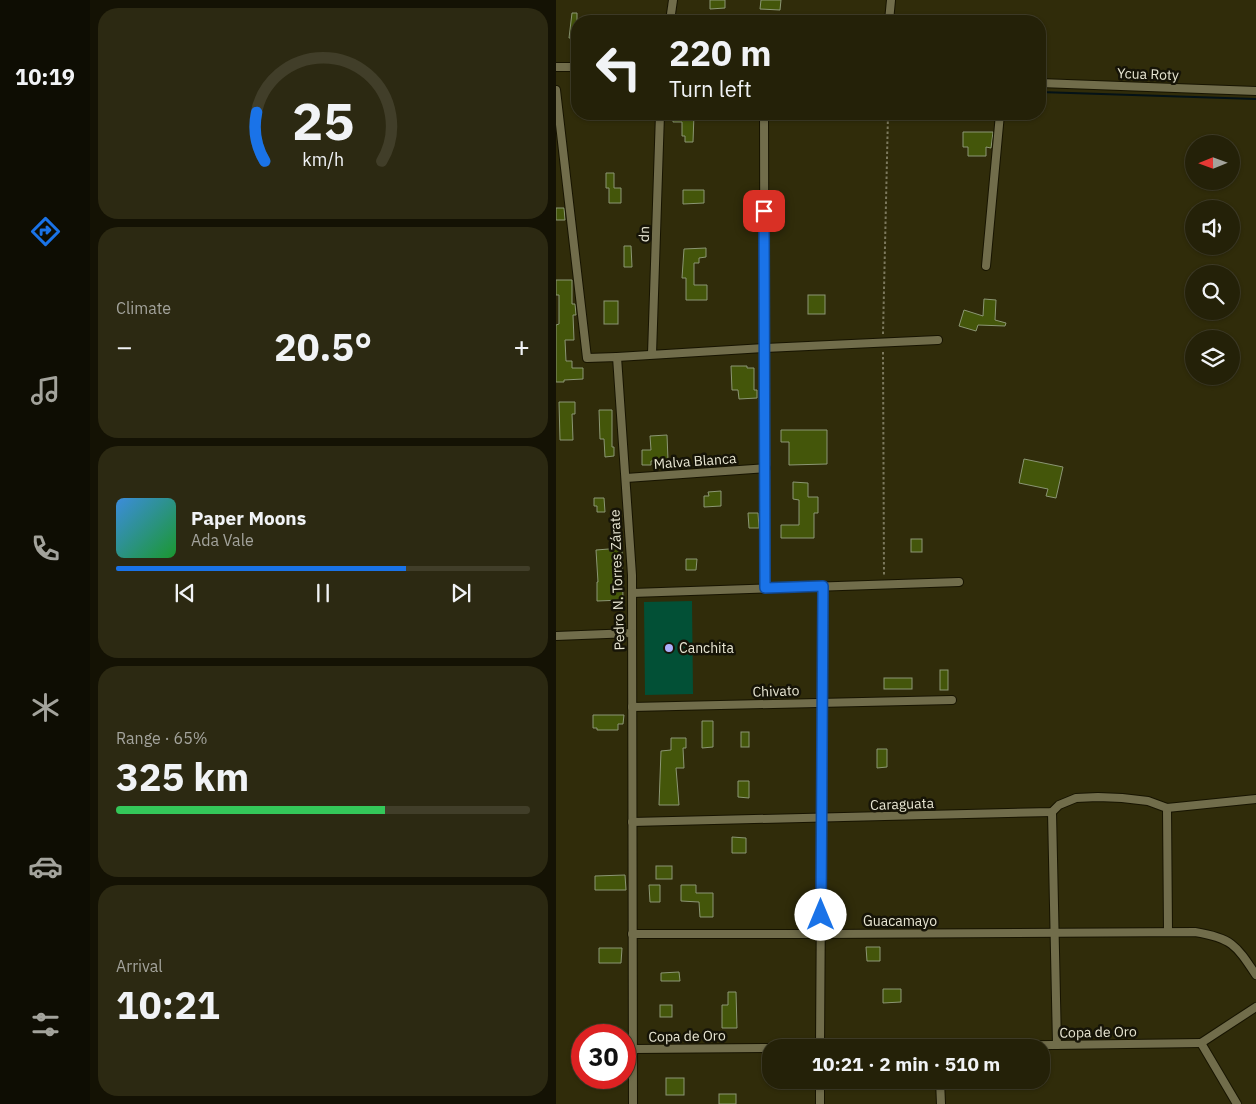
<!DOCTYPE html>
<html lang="en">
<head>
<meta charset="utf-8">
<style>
  body { margin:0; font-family:"IBM Plex Sans",sans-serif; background:#2c2912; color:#f1f3f6; height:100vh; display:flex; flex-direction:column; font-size:19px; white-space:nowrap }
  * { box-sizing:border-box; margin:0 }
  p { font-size:16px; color:#a3a39c }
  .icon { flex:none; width:28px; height:28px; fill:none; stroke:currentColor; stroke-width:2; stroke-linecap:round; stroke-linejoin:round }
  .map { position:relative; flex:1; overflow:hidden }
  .drawer { display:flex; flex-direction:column; gap:8px; padding:8px; background:#141204; width:466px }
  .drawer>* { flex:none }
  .top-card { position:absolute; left:15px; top:15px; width:475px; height:105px; border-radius:20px; box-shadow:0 1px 4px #0004,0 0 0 1px #413e29; background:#242108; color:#f1f3f6; overflow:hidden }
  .needle { width:32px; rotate:269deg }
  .controls { position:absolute; left:629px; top:135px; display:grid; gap:10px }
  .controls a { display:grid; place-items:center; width:55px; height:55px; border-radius:50%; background:#242108; box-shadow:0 1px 4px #0004,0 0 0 1px #413e29; font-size:25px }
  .speed { position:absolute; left:15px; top:1024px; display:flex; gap:10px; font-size:25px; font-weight:700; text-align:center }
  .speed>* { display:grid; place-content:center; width:65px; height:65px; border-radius:50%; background:#242108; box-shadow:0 1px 4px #0004,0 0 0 1px #413e29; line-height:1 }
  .speed .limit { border:8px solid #d22; background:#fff; color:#111 }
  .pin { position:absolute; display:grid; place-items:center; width:42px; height:42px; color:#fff; margin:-21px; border-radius:10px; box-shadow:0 2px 8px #0006 }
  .me { position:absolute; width:55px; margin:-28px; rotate:0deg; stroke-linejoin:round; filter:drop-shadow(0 0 4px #0008) }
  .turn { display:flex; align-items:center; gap:18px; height:105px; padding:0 15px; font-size:22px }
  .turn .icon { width:65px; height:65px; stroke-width:2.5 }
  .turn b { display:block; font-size:35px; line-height:42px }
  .big { font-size:38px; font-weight:700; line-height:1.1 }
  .drawer .widget { flex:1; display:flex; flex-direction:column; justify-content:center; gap:8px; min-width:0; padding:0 18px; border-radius:20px; background:#2c2912 }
  .drawer .dial { align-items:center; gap:0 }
  .dial svg { height:130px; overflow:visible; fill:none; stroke:#413e29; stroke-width:7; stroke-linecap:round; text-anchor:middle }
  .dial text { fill:#f1f3f6; stroke:none }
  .song { display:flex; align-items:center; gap:15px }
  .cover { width:60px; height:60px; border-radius:8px; background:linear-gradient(135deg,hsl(210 70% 55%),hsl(130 70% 35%)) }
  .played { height:5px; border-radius:2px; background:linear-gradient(90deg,#1a73e8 70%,#413e29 70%) }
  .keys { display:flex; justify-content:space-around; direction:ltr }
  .heat { display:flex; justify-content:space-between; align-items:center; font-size:28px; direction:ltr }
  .charge { height:8px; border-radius:4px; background:linear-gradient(90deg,#34c759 65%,#413e29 0) }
  .trip { position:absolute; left:206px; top:1039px; width:288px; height:50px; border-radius:20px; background:#242108; box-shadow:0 1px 4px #0004,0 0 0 1px #413e29; font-weight:700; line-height:50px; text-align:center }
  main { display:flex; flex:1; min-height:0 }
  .menu { display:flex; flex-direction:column; width:90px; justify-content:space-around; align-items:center; background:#0e0d03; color:#a3a39c }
  .menu .icon { width:35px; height:35px }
  .menu .on { color:#1a73e8 }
  .menu b { font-size:22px; color:#f1f3f6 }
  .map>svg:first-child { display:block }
</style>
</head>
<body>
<main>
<nav class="menu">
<b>10:19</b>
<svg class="icon on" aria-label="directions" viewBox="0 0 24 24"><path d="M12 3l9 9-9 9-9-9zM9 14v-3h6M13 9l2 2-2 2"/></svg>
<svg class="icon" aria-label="music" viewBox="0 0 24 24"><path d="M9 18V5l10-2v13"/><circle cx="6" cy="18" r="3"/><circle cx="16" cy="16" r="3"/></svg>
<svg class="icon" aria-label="phone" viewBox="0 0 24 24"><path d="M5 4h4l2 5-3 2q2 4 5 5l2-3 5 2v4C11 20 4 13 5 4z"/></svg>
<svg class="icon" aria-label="climate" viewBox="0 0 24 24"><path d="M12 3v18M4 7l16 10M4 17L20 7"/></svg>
<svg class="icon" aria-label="car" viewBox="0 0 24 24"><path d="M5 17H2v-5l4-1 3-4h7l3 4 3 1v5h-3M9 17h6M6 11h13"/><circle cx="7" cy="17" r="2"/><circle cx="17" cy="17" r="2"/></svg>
<svg class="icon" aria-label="filters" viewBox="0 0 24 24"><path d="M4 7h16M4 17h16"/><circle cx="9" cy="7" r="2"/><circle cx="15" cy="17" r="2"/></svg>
</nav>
<section class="drawer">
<div class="widget dial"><svg viewBox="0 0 100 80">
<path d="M14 69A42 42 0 1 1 86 69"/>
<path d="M14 69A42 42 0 0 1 9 39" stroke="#1a73e8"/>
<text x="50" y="56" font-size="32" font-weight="700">25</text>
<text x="50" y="72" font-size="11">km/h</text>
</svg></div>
<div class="widget"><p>Climate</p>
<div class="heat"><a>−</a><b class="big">20.5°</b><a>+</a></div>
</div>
<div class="widget">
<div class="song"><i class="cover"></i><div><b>Paper Moons</b><p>Ada Vale</p></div></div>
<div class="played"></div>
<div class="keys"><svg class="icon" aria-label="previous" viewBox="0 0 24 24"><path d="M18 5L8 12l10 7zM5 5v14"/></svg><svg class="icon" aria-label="pause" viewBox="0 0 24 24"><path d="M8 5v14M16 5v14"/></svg><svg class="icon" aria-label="next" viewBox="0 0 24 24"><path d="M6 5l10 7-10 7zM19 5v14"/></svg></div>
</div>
<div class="widget"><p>Range · 65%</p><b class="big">325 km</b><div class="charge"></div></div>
<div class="widget"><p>Arrival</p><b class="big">10:21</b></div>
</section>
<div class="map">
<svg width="700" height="1104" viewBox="0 0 700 1104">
  <rect width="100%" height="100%" fill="#302c0a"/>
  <polygon fill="#025036" points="136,601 137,694 89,695 88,602"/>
  <polygon fill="#041217" points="484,91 700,98 700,100 484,93"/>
  <g fill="#44560a" stroke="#8b9674">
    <polygon points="154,0 169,0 169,8 154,9"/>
    <polygon points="205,0 225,0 224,10 204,9"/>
    <polygon points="16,13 21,13 21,38 13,38"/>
    <polygon points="117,114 138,114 137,142 129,142 129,136 126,136 126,122 117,122"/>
    <polygon points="407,132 437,132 435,148 430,147 430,156 412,156 412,147 407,147"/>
    <polygon points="50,173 58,173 58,188 65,188 65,203 53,203 53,188 50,188"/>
    <polygon points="127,190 148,190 148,203 127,204"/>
    <polygon points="0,208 8,208 9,220 0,220"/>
    <polygon points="68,246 75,246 76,267 68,267"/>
    <polygon points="150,248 150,257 143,258 143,263 138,263 138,285 151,285 151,300 130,300 130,278 126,278 128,249"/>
    <polygon points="0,280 16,280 16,304 19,304 20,315 17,315 18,340 9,340 10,361 16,361 16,368 27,368 27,379 8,380 8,382 0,382 0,325 3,324 3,295 0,295"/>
    <rect x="252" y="295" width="17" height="19"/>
    <polygon points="428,299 440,300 439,320 450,323 449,326 422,325 420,331 403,326 408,310 427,316"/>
    <rect x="48" y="301" width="14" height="23"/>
    <polygon points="175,366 191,366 191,368 198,368 198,390 201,390 201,398 183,399 182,390 176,390"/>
    <polygon points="3,402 19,402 19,414 16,414 17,440 4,440"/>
    <polygon points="43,410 56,410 56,447 58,447 58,456 49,457 48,439 44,439"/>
    <polygon points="225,430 271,430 271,464 233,465 233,442 225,442"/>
    <polygon points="111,435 112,460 95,461 95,465 86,465 86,450 95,450 94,436"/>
    <polygon points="468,459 507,467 500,498 490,496 492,489 463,483"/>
    <polygon points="237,482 252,483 252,497 262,497 262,513 258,513 258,538 225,538 225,525 243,525 243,500 237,499"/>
    <polygon points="165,491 165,506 148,507 148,496 153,496 152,492"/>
    <polygon points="38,498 48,498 49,512 41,512 41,506 38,506"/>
    <polygon points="192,513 202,513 203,528 193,528"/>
    <rect x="355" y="539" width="11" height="13"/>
    <polygon points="66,548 67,600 41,601 41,582 42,582 40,550"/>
    <polygon points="130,559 141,559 140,570 130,570"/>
    <rect x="384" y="670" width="8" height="20"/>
    <rect x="328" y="678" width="28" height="11"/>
    <polygon points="37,715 68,715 67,724 62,724 62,730 41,730 41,728 37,728"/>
    <polygon points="146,721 157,721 157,747 146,748"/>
    <rect x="185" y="732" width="8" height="15"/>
    <polygon points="115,738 130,738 130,748 127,748 128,768 120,768 123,805 103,805 105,751 115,750"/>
    <polygon points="321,749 331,749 331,767 321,768"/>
    <polygon points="182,781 193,781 193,798 182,797"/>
    <polygon points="176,837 190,838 190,853 176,853"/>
    <rect x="100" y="866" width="16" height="13"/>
    <polygon points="69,875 70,890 39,890 39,876"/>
    <polygon points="93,885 104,885 104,902 94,902"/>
    <polygon points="125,885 140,885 140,893 157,893 157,917 144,917 143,902 125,901"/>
    <polygon points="310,947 324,947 324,961 311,961"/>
    <polygon points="43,948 66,948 65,963 43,963"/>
    <polygon points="123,972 124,981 105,981 105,973"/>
    <polygon points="327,989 345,989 345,1002 327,1003"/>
    <polygon points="172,992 180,992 181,1028 166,1028 166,1005 172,1005"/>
    <rect x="104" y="1005" width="12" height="12"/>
    <rect x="110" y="1078" width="18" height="17"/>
    <rect x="163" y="1094" width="17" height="10"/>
  </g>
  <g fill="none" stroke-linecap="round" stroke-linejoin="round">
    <defs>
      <g id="street">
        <polyline points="114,21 117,0"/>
        <polyline points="333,21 335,0"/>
        <polyline points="0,67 21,67"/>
        <polyline points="484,83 700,91"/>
        <polyline points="0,90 31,358 61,357 76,575 77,1104"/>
        <polyline points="208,114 209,588"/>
        <polyline points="430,266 444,114"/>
        <polyline points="96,354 104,114"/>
        <polyline points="61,357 209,348 382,340"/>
        <polyline points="70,478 210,468"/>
        <polyline points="76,593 403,582"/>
        <polyline points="0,636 76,633"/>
        <polyline points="76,707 396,700"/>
        <polyline points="611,808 612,931"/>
        <polyline points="496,812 501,1045"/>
        <polyline points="76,822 496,812 503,805 520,798 542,797 566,798 592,801 611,808 700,799"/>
        <path d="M76,934H265L639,932C676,938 680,945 700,975"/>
        <polyline points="645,1043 681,1104"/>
        <polyline points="645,1043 700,1007"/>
        <polyline points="264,1048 267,586"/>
        <polyline points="288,1048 645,1043"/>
        <polyline points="77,1049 215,1048"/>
        <polyline points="384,1080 385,1104"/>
        <polyline points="264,1104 264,1080"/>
      </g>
    </defs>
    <use href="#street" stroke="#171400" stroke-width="10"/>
    <g stroke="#7d7a5e" stroke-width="2" stroke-dasharray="2.5 2.5" stroke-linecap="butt">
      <polyline points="327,334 332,114"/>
      <polyline points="327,352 328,577"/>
    </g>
    <use href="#street" stroke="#716d4b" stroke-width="8"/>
  </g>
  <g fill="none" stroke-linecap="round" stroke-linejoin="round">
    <defs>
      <polyline id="route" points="208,211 209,588 267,586 265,915"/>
    </defs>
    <use href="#route" stroke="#114b97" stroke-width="12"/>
    <use href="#route" stroke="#1a73e8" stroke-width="9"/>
  </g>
  <circle fill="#adaffb" stroke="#161407" stroke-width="2" cx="113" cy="648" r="5"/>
  <g text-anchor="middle" stroke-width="5" stroke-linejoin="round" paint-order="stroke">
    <g font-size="14" fill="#e8e6d3" stroke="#161407">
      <text transform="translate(592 74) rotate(2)" y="5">Ycua Roty</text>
      <text transform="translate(88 234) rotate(-88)" y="5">dn</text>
      <text transform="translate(139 461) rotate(-4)" y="5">Malva Blanca</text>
      <text transform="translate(61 580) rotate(-92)" y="5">Pedro N. Torres Zárate</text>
      <text transform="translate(220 691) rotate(-2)" y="5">Chivato</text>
      <text transform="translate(346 804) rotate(-2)" y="5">Caraguata</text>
      <text x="344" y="926">Guacamayo</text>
      <text transform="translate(542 1032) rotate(-1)" y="5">Copa de Oro</text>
      <text transform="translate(131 1036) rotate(-1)" y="5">Copa de Oro</text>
    </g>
    <g font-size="14" fill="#e8e6d3" stroke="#161407" text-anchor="start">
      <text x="123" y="653">Canchita</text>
    </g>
  </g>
</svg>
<div class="controls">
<a><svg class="needle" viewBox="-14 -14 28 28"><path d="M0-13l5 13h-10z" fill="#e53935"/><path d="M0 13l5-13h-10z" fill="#a3a39c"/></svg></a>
<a><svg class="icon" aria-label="sound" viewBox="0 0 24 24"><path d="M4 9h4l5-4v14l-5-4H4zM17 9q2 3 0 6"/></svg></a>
<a><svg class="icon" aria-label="search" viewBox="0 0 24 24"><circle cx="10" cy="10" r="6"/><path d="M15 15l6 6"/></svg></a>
<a><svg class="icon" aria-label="layers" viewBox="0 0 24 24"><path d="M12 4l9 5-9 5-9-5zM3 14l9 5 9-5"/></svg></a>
</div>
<div class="speed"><div class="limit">30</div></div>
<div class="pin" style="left:208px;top:211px;background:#d93025"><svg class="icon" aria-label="arrive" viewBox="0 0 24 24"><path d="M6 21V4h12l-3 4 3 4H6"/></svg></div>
<svg class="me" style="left:265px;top:915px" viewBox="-20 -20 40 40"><circle r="19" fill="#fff"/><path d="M0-13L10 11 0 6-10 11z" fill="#1a73e8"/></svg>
<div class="trip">10:21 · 2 min · 510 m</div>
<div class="top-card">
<div class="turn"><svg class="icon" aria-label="left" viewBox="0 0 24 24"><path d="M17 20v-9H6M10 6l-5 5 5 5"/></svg><div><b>220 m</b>Turn left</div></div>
</div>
</div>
</main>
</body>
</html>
